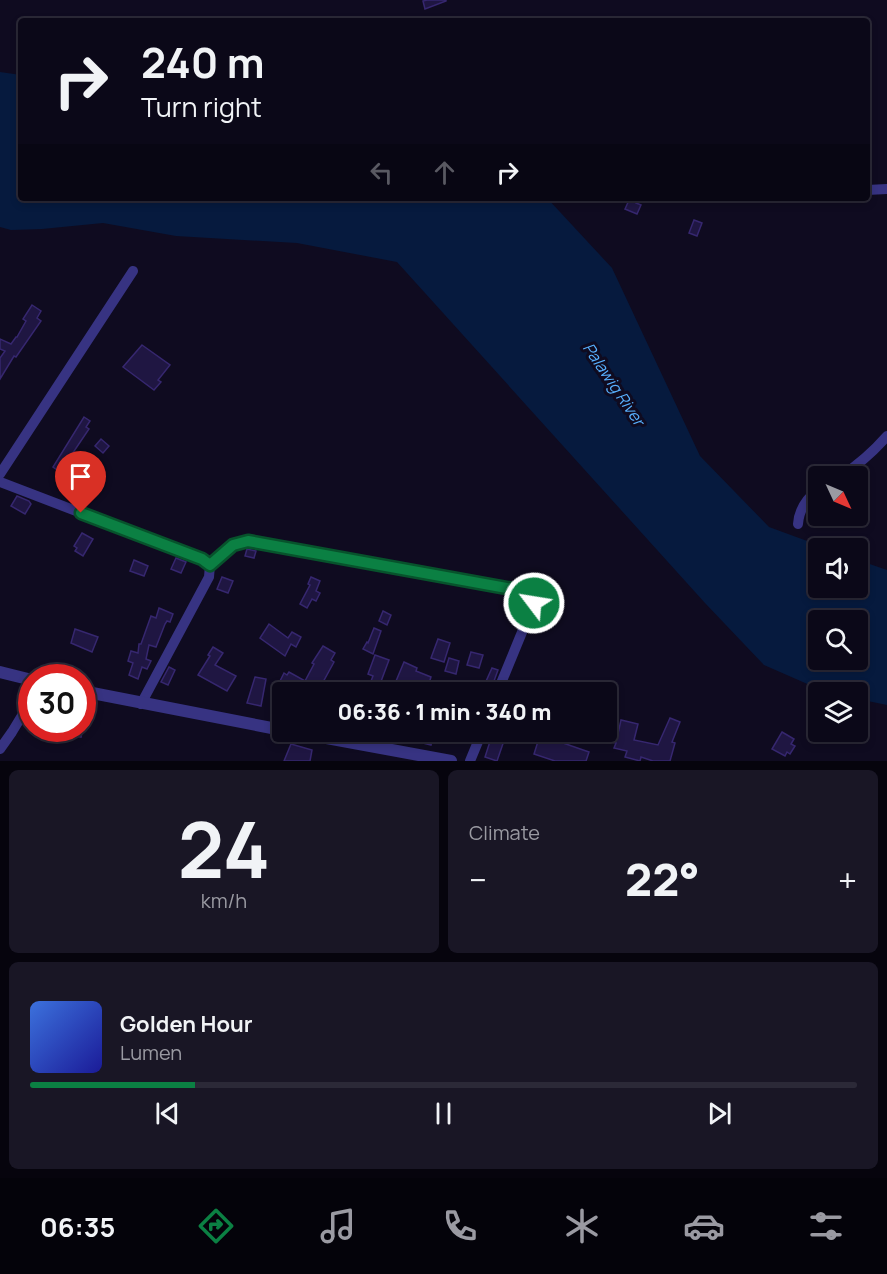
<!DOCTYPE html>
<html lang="en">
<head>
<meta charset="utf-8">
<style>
  body { margin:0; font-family:Manrope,sans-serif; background:#191625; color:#f1f3f6; height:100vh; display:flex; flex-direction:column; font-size:22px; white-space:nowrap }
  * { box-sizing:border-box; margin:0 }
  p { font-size:20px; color:#9a9aa2 }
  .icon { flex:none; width:33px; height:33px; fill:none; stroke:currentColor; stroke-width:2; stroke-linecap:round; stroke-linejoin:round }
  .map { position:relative; height:761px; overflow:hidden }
  .sheet { display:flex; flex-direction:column; gap:9px; padding:9px; background:#06040d; flex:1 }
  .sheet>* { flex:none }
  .hud { position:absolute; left:18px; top:18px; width:852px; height:183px; border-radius:6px; box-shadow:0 3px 9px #0003,0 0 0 2px #2b2937; background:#0b0818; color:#f1f3f6; overflow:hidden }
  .needle { width:39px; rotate:134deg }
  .buttons { position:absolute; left:808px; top:466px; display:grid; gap:12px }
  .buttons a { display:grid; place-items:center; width:60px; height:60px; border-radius:6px; background:#0b0818; box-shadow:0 3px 9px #0003,0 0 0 2px #2b2937; font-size:30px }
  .speed { position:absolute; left:18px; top:664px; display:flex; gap:12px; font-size:30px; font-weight:700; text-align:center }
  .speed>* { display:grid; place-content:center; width:78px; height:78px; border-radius:50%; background:#0b0818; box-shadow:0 3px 9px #0003,0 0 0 2px #2b2937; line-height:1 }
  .speed .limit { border:9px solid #d22; background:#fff; color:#111 }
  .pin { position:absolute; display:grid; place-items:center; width:51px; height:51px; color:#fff; margin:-62px -26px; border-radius:50% 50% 50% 0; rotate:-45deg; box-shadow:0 0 6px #0007 }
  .pin .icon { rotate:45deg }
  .me { position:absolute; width:66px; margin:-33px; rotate:301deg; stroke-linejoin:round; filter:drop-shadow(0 0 4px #0008) }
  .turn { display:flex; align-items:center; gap:21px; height:126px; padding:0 24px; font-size:27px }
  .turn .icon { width:78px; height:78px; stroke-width:2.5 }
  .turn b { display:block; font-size:42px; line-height:51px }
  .lanes { display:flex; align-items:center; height:57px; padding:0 24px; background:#0003; justify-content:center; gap:30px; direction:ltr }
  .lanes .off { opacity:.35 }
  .big { font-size:45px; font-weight:800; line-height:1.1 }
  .sheet .widget { flex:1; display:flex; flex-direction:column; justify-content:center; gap:9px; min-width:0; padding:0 21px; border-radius:9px; background:#191625 }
  .sheet .dial { align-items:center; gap:0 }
  .dial b { font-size:78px; line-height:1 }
  .song { display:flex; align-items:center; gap:18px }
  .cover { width:72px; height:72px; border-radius:9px; background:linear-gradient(135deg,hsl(220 70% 55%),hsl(240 70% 35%)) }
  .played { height:6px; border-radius:3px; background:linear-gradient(90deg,#0b8043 20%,#2b2937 20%) }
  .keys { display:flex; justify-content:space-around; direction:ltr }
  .heat { display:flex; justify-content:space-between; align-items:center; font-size:33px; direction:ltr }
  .sheet .tiles { flex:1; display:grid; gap:9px; grid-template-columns:1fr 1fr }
  .widget:last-child { grid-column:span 2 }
  .trip { position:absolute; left:272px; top:682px; width:345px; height:60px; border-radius:6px; background:#0b0818; box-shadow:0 3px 9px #0003,0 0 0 2px #2b2937; font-weight:800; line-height:60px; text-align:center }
  .tab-bar { display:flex; height:96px; justify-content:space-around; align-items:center; background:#04030a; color:#9a9aa2 }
  .tab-bar .icon { width:42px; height:42px }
  .tab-bar .current { color:#0b8043 }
  .tab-bar b { font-size:27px; color:#f1f3f6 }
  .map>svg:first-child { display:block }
</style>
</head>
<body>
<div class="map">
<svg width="887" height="761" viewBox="0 0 887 761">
  <rect width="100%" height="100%" fill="#0f0b20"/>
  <path fill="#061a3e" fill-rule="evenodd" d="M0,72L21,75V198H547L612,268L700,456L769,527L829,549H819V588H858V560L887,570V705L858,699V693H838L812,686L764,665L705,603L397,262L297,243L176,236L103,223L42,229L11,230L0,227ZM819,621H858V660H819Z"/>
  <g fill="#1f1642" stroke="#36276f" stroke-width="1.5">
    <polygon points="427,0 446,0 446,1 425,9 423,1"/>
    <polygon points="630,198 637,200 636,203 641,205 637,214 625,209"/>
    <polygon points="694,220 702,223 697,236 689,233"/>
    <polygon points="32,305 41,311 37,318 41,321 16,357 14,356 0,379 0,358 5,351 0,349 0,339 11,344 16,337 17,337 26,321 23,319"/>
    <polygon points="142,345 170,365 158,380 161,382 154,390 123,367"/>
    <polygon points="84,417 90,421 86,427 89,429 60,472 53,467"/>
    <polygon points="101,439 109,446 103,453 95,446"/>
    <polygon points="17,496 29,501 31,504 25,514 11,506"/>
    <polygon points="82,533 93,539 83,556 75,551 77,548 74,546"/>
    <polygon points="247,549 256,551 254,558 245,556"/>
    <polygon points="176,558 186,562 181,573 171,569"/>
    <polygon points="134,560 148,566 144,576 130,571"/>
    <polygon points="222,577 233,581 228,593 217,589"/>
    <polygon points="311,577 320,581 316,591 320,593 316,601 312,599 307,608 300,604 310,585 308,584"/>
    <polygon points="159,608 173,614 170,622 167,621 165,624 156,647 149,645 146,659 151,661 147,669 142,667 138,679 129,675 133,663 128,661 131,651 138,653 139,644 141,644 151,616 156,618"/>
    <polygon points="383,611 391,615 387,625 379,621"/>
    <polygon points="269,624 288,638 292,632 301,637 296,647 291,644 285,656 260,638"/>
    <polygon points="374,628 381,631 373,654 363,649 367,642 368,643"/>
    <polygon points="75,629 98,637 92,652 71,643"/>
    <polygon points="438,639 450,643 444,662 431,658"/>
    <polygon points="323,646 335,653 331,660 334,662 317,693 274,693 284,673 287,675 289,672 305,681 314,664 312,663"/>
    <polygon points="213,647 223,653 215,665 236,676 227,691 198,675 210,656 208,655"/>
    <polygon points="471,652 483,655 479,668 467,665"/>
    <polygon points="375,655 389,660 380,684 371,681 373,676 368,674"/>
    <polygon points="449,658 459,661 456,674 445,671"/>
    <polygon points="404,662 417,668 416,671 431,677 426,693 412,693 400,688 399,693 391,693"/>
    <polygon points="169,667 175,670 168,685 161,682"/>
    <polygon points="492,668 498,670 490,692 483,688"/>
    <polygon points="255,677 266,679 261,706 247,703"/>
    <polygon points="347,684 369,691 369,693 344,693"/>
    <polygon points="508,686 525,691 525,693 505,693"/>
    <polygon points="670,718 680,722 672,742 675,743 670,761 653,761 641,757 640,761 625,757 627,751 614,748 616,743 602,740 603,732 618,734 621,720 638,724 634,740 658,745"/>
    <polygon points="60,729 83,729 81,737 59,732"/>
    <polygon points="417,732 434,732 431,745 415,741"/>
    <polygon points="465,732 474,732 469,743 463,741"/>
    <polygon points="493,732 507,732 497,761 485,757"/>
    <polygon points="782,732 794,739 791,744 795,746 790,754 787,752 785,756 772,749"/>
    <polygon points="540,735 589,752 586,761 555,761 534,754"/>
    <polygon points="291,744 312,750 310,761 284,761"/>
  </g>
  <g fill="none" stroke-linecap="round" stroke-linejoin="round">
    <g stroke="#373382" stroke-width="10">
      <polyline points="867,190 887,189"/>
      <polyline points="0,474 133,271"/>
      <path d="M840,477C858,465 873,452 887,436"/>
      <polyline points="0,482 202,559 210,565 209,577 141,704"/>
      <path d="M798,524C799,509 807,498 819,489"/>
      <polyline points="210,565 233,545 248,541 529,592 533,595 534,603 497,693"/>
      <polyline points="0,749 12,732 32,699"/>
      <polyline points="470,761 482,732"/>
    </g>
    <g stroke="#373382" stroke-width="12">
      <polyline points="0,672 32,680"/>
      <polyline points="82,691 282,730"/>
      <polyline points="294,732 451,761"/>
    </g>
  </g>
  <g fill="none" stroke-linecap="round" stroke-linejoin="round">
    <defs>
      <polyline id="route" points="81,513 202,559 210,565 233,545 248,541 529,592 533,595 534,603"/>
    </defs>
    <use href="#route" stroke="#07532c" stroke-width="15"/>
    <use href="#route" stroke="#0b8043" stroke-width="10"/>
  </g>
  <g text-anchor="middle" stroke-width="6" stroke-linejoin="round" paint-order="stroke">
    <g font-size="16" font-style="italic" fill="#58b1ff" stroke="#0f0b20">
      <text transform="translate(614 384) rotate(56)" y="6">Palawig River</text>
    </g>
  </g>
</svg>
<div class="buttons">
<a><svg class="needle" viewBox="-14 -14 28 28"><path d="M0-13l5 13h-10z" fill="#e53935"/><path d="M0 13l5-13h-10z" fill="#9a9aa2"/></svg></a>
<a><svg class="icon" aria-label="sound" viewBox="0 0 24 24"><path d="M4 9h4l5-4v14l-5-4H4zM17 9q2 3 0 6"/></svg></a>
<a><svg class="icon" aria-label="search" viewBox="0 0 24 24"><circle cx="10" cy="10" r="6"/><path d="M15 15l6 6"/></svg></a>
<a><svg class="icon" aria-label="layers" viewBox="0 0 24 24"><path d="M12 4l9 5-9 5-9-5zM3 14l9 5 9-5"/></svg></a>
</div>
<div class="speed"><div class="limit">30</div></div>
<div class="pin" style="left:81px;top:513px;background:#d93025"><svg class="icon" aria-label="arrive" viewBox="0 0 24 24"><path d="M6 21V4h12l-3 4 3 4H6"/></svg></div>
<svg class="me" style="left:534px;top:603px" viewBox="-20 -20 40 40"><circle r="17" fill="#0b8043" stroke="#fff" stroke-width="3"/><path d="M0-11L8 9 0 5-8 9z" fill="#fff"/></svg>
<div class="trip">06:36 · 1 min · 340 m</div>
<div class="hud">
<div class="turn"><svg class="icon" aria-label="right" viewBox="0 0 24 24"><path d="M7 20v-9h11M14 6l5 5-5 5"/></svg><div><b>240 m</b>Turn right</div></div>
<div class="lanes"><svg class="icon off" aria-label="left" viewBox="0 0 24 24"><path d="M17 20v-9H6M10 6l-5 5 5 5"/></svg><svg class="icon off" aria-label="ahead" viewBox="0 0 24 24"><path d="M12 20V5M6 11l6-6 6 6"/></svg><svg class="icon" aria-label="right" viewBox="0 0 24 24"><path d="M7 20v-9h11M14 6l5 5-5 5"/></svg></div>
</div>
</div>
<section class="sheet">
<div class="tiles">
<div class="widget dial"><b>24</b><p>km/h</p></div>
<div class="widget"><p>Climate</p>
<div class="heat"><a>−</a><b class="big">22°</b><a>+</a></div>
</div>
<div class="widget">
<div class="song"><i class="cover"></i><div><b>Golden Hour</b><p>Lumen</p></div></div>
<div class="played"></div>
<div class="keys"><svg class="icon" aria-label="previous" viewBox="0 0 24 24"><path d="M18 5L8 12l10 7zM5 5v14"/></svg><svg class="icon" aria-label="pause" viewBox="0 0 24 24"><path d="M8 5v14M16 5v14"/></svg><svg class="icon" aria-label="next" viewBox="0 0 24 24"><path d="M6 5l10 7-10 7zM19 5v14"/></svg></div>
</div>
</div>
</section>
<nav class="tab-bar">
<b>06:35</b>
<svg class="icon current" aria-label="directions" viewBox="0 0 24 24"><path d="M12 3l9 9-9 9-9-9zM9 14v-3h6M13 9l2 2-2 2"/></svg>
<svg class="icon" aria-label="music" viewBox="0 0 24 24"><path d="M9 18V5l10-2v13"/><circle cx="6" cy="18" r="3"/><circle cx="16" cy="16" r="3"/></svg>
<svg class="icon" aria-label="phone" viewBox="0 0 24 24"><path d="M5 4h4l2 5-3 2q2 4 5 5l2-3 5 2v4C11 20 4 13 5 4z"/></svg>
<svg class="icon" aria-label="climate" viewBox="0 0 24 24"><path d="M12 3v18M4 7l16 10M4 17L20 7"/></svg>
<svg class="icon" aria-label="car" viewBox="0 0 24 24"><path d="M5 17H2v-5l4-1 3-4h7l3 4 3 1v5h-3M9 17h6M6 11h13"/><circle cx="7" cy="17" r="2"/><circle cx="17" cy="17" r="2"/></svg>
<svg class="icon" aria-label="filters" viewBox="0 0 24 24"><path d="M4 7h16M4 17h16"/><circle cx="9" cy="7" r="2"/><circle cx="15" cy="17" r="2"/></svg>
</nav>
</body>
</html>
